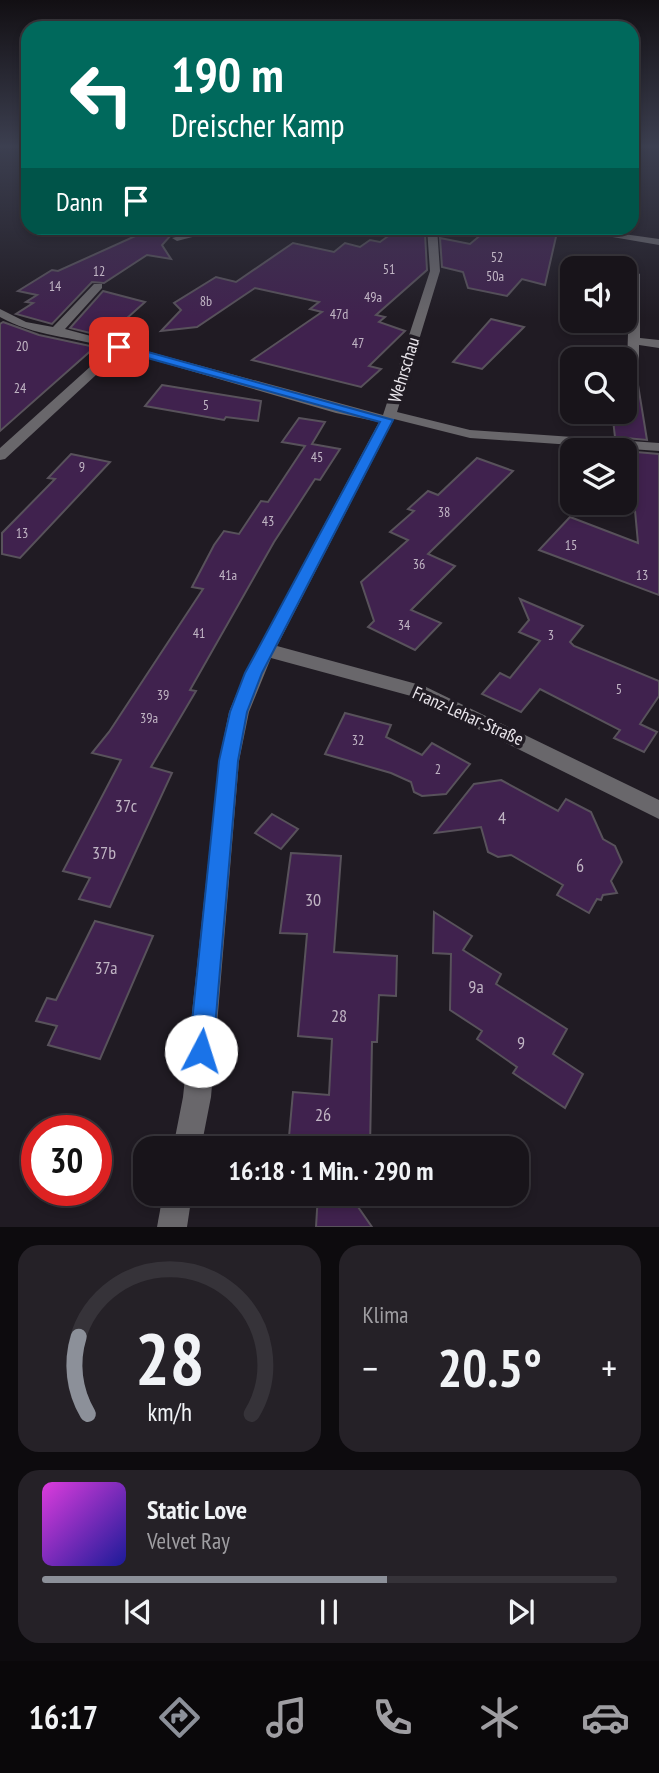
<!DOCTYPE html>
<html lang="de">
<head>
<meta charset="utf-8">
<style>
  body { margin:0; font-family:"PT Sans Narrow",sans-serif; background:#252127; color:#f1f3f6; height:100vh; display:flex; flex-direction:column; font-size:26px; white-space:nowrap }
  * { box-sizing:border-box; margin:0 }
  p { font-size:23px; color:#9f9ea2 }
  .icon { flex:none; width:38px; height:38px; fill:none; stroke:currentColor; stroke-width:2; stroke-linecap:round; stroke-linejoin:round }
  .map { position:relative; height:1227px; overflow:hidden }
  .side { display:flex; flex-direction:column; gap:18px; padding:18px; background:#0d0b0e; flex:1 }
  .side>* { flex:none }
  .hud { position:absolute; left:21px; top:21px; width:618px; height:214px; border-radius:21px; box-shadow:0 4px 10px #0003,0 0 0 2px #363339; background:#00695c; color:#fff; overflow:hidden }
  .fabs { position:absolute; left:560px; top:256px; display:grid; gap:14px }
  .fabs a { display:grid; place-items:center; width:77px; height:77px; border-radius:14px; background:#18141a; box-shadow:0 4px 10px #0003,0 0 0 2px #363339; font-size:35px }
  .speed { position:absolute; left:21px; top:1115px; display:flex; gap:14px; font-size:35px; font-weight:700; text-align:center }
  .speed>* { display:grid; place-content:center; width:91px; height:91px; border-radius:50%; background:#18141a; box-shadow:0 4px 10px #0003,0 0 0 2px #363339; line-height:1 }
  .speed .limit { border:10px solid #d22; background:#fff; color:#111 }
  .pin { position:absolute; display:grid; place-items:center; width:60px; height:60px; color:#fff; margin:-30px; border-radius:14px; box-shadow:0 4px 10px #0006 }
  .me { position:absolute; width:77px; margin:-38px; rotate:5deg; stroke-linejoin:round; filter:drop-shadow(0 0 5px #0008) }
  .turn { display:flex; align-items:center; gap:24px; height:147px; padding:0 35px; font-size:32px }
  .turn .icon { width:91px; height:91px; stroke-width:2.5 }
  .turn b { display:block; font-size:49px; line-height:60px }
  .then { display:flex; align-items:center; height:66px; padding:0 35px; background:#0003; gap:14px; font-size:26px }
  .big { font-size:52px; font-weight:700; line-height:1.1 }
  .side .tile { flex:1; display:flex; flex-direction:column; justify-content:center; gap:10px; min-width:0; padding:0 24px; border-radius:21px; background:#252127 }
  .side .dial { align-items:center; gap:0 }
  .dial svg { height:182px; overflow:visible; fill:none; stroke:#363339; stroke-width:7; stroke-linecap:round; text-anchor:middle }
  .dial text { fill:#f1f3f6; stroke:none }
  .song { display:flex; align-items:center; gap:21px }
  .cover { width:84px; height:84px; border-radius:10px; background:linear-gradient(135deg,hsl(300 70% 55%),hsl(240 70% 35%)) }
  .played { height:7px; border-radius:4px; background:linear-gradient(90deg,#8c9099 60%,#363339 60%) }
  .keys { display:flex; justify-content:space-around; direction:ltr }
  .heat { display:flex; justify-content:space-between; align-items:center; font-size:38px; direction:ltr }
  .side .tiles { flex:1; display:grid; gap:18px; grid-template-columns:1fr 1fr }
  .tile:last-child { grid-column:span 2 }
  .trip { position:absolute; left:133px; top:1136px; width:396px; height:70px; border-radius:21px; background:#18141a; box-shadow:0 4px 10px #0003,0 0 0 2px #363339; font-weight:700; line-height:70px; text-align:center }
  .dock { display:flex; height:112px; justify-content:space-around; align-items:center; background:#0a080a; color:#9f9ea2 }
  .dock .icon { width:49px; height:49px }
  .dock .current { color:#8c9099 }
  .dock b { font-size:32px; color:#f1f3f6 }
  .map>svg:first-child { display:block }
</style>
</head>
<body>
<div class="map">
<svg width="659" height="1227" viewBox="0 0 659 1227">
  <rect width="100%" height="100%" fill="#201b23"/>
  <g fill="#40224e" stroke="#58525b" stroke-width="2">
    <polygon points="153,228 189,228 171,235 162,245 171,259 147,255 104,283 92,282 52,324 16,314 33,303 26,302 37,295 18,291 52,270 58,271"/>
    <polygon points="489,228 528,234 528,228 558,228 545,285 522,279 507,296 468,288 463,272 442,267 440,238 470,244"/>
    <polygon points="398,229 425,234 427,270 376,315 385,317 379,322 405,331 369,366 381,369 361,387 252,360 322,312 310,309 319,302 255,288 197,327 161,331 181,310 174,303 216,277 236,282 293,243 334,252 345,243 360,247 370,240 380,242"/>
    <polygon points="103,291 145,302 106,337 70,328"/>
    <polygon points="491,319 524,327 482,369 453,362"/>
    <polygon points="3,322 39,335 95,347 0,431 0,324"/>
    <polygon points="162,385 261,401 258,421 226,417 224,420 145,406"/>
    <polygon points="638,385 647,440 615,437 612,411 625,411 625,386"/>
    <polygon points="299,418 325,422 312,444 340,449 320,480 315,479 274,542 190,690 196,691 151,767 172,773 110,907 79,899 90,878 63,871 121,760 92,753 109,732 203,589 192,587 214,545 224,531 239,534 261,501 268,502 305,446 282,442"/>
    <polygon points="625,451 659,454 659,595 539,550 570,517 638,543 630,456 625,456"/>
    <polygon points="71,454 110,462 20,558 2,554 2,533 55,479 48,478"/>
    <polygon points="477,458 513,471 428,554 455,566 411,610 441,623 415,650 368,627 374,621 361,582 408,540 390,532 414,511 408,509 428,491 438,495"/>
    <polygon points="520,599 583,626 570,642 574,646 659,681 659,696 640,724 657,732 644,752 614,738 620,730 540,689 521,712 482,694 500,673 510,678 540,641 519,632 529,620"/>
    <polygon points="345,713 391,725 386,737 422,755 432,743 470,764 446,794 422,796 414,792 411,782 391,773 325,754"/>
    <polygon points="501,780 558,811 566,799 591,812 603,839 615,846 622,862 611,881 617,893 603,895 601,900 597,899 589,913 557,895 563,885 511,855 498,857 488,852 481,827 435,833 474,784"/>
    <polygon points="272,814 298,829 281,849 255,833"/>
    <polygon points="291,853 341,856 334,952 397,956 396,996 379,995 377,1042 372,1042 370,1148 288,1148 293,1092 329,1095 332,1039 298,1036 307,934 280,933"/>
    <polygon points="434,912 472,936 463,950 501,974 496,984 567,1029 553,1054 583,1074 565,1108 513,1073 517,1067 477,1039 482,1031 450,1010 451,954 433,953"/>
    <polygon points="95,921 153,936 100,1059 48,1045 57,1026 36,1021 47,998 56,1000"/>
    <polygon points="318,1194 349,1194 372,1227 316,1227"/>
  </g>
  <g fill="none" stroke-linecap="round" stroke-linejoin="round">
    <g fill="#69676b" fill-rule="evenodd">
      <polygon points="211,228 227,228 177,241 172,238"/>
      <path d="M427,228H437L440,271L397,412L470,430L659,443V451L470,438L394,419L277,646L424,686L659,800V819L411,696L271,658L249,712L239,761L211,1097L201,1148H173L183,1097L219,761L229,712L245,673L379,422L336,413L122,351L5,459L0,460V448L111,348C74,337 33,336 0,317V309L26,322L53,327L94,284H102V288L65,329L383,415L430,271Z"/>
      <polygon points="560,228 581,228 659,239 659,245"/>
      <polygon points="635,271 640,274 640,338 659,340 659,348 639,345 639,363 633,367 627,363 630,274"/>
      <polygon points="163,1194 192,1194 187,1227 157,1227"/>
    </g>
  </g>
  <linearGradient id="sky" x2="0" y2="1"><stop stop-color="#120f13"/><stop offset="0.46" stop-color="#3c3f50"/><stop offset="1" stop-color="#3c3f50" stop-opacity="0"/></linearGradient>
  <rect width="659" height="318" fill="url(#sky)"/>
  <polygon fill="#1a73e8" stroke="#114b97" stroke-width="2" points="119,344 393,420 262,673 247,712 238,761 213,1051 210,1060 201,1063 193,1060 189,1051 219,761 230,712 245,673 380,422 115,349 113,347"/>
  <g text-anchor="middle" stroke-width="7" stroke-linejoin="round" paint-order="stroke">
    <g font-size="14" fill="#c0b5c4">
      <text x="497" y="262">52</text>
      <text x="389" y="274">51</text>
      <text x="99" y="276">12</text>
      <text x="495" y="281">50a</text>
      <text x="55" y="291">14</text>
      <text x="373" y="302">49a</text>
      <text x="206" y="306">8b</text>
      <text x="339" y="319">47d</text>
      <text x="358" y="348">47</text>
      <text x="22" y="351">20</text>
      <text x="20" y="393">24</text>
      <text x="206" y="410">5</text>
      <text x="317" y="462">45</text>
      <text x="82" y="472">9</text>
      <text x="444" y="517">38</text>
      <text x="268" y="526">43</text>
      <text x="22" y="538">13</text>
      <text x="571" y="550">15</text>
      <text x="419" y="569">36</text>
      <text x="228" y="580">41a</text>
      <text x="642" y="580">13</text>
      <text x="404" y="630">34</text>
      <text x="199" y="638">41</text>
      <text x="551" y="640">3</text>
      <text x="619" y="694">5</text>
      <text x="163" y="700">39</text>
      <text x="149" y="723">39a</text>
      <text x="358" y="745">32</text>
      <text x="438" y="774">2</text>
    </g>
    <g font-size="18" fill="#eae6ec" stroke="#201b23">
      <text transform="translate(404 370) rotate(-73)" y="6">Wehrschau</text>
      <text transform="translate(468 716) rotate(24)" y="6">Franz-Lehar-Straße</text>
    </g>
    <g font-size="18" fill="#c0b5c4">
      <text x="126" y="812">37c</text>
      <text x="502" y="824">4</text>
      <text x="104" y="859">37b</text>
      <text x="580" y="872">6</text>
      <text x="313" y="906">30</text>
      <text x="106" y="974">37a</text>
      <text x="476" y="993">9a</text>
      <text x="339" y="1022">28</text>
      <text x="521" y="1049">9</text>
      <text x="323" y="1121">26</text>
    </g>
  </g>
</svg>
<div class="fabs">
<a><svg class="icon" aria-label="sound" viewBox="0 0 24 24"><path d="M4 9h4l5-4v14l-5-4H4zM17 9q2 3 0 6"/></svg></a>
<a><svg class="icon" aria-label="search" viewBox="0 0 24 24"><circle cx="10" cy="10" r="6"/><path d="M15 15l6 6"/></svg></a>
<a><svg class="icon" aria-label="layers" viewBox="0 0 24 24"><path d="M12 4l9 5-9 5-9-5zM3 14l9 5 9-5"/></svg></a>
</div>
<div class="speed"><div class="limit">30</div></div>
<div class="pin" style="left:119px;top:347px;background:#d93025"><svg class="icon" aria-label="arrive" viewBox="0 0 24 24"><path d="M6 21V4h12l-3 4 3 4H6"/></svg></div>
<svg class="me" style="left:201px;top:1051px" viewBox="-20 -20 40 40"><circle r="19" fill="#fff"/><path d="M0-13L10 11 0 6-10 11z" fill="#1a73e8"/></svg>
<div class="trip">16:18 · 1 Min. · 290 m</div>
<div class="hud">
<div class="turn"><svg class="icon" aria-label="left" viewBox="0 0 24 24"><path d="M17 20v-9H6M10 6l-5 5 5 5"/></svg><div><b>190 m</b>Dreischer Kamp</div></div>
<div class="then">Dann<svg class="icon" aria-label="arrive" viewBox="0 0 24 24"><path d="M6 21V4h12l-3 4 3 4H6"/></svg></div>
</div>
</div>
<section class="side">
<div class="tiles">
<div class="tile dial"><svg viewBox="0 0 100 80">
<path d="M14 69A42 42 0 1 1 86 69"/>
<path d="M14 69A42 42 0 0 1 10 35" stroke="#8c9099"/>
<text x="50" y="56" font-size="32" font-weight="700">28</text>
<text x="50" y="72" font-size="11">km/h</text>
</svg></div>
<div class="tile"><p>Klima</p>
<div class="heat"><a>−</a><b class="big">20.5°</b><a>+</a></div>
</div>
<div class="tile">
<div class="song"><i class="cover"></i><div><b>Static Love</b><p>Velvet Ray</p></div></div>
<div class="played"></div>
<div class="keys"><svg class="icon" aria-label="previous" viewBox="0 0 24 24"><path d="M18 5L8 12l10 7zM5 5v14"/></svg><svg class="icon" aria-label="pause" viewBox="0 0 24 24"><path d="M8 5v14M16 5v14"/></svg><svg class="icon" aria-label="next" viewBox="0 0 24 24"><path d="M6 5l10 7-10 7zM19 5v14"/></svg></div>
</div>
</div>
</section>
<nav class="dock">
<b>16:17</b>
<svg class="icon current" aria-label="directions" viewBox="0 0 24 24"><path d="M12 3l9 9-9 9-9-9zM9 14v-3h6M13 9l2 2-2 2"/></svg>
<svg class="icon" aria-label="music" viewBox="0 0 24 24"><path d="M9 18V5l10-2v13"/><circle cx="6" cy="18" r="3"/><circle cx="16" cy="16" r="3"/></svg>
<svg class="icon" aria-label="phone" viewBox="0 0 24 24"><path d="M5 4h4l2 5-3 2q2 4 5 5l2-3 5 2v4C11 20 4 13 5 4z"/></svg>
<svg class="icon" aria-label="climate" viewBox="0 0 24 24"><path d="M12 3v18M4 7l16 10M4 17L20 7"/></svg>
<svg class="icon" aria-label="car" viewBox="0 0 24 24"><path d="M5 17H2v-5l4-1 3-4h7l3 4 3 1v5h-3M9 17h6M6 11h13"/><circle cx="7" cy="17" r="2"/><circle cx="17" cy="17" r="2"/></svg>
</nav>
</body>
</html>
